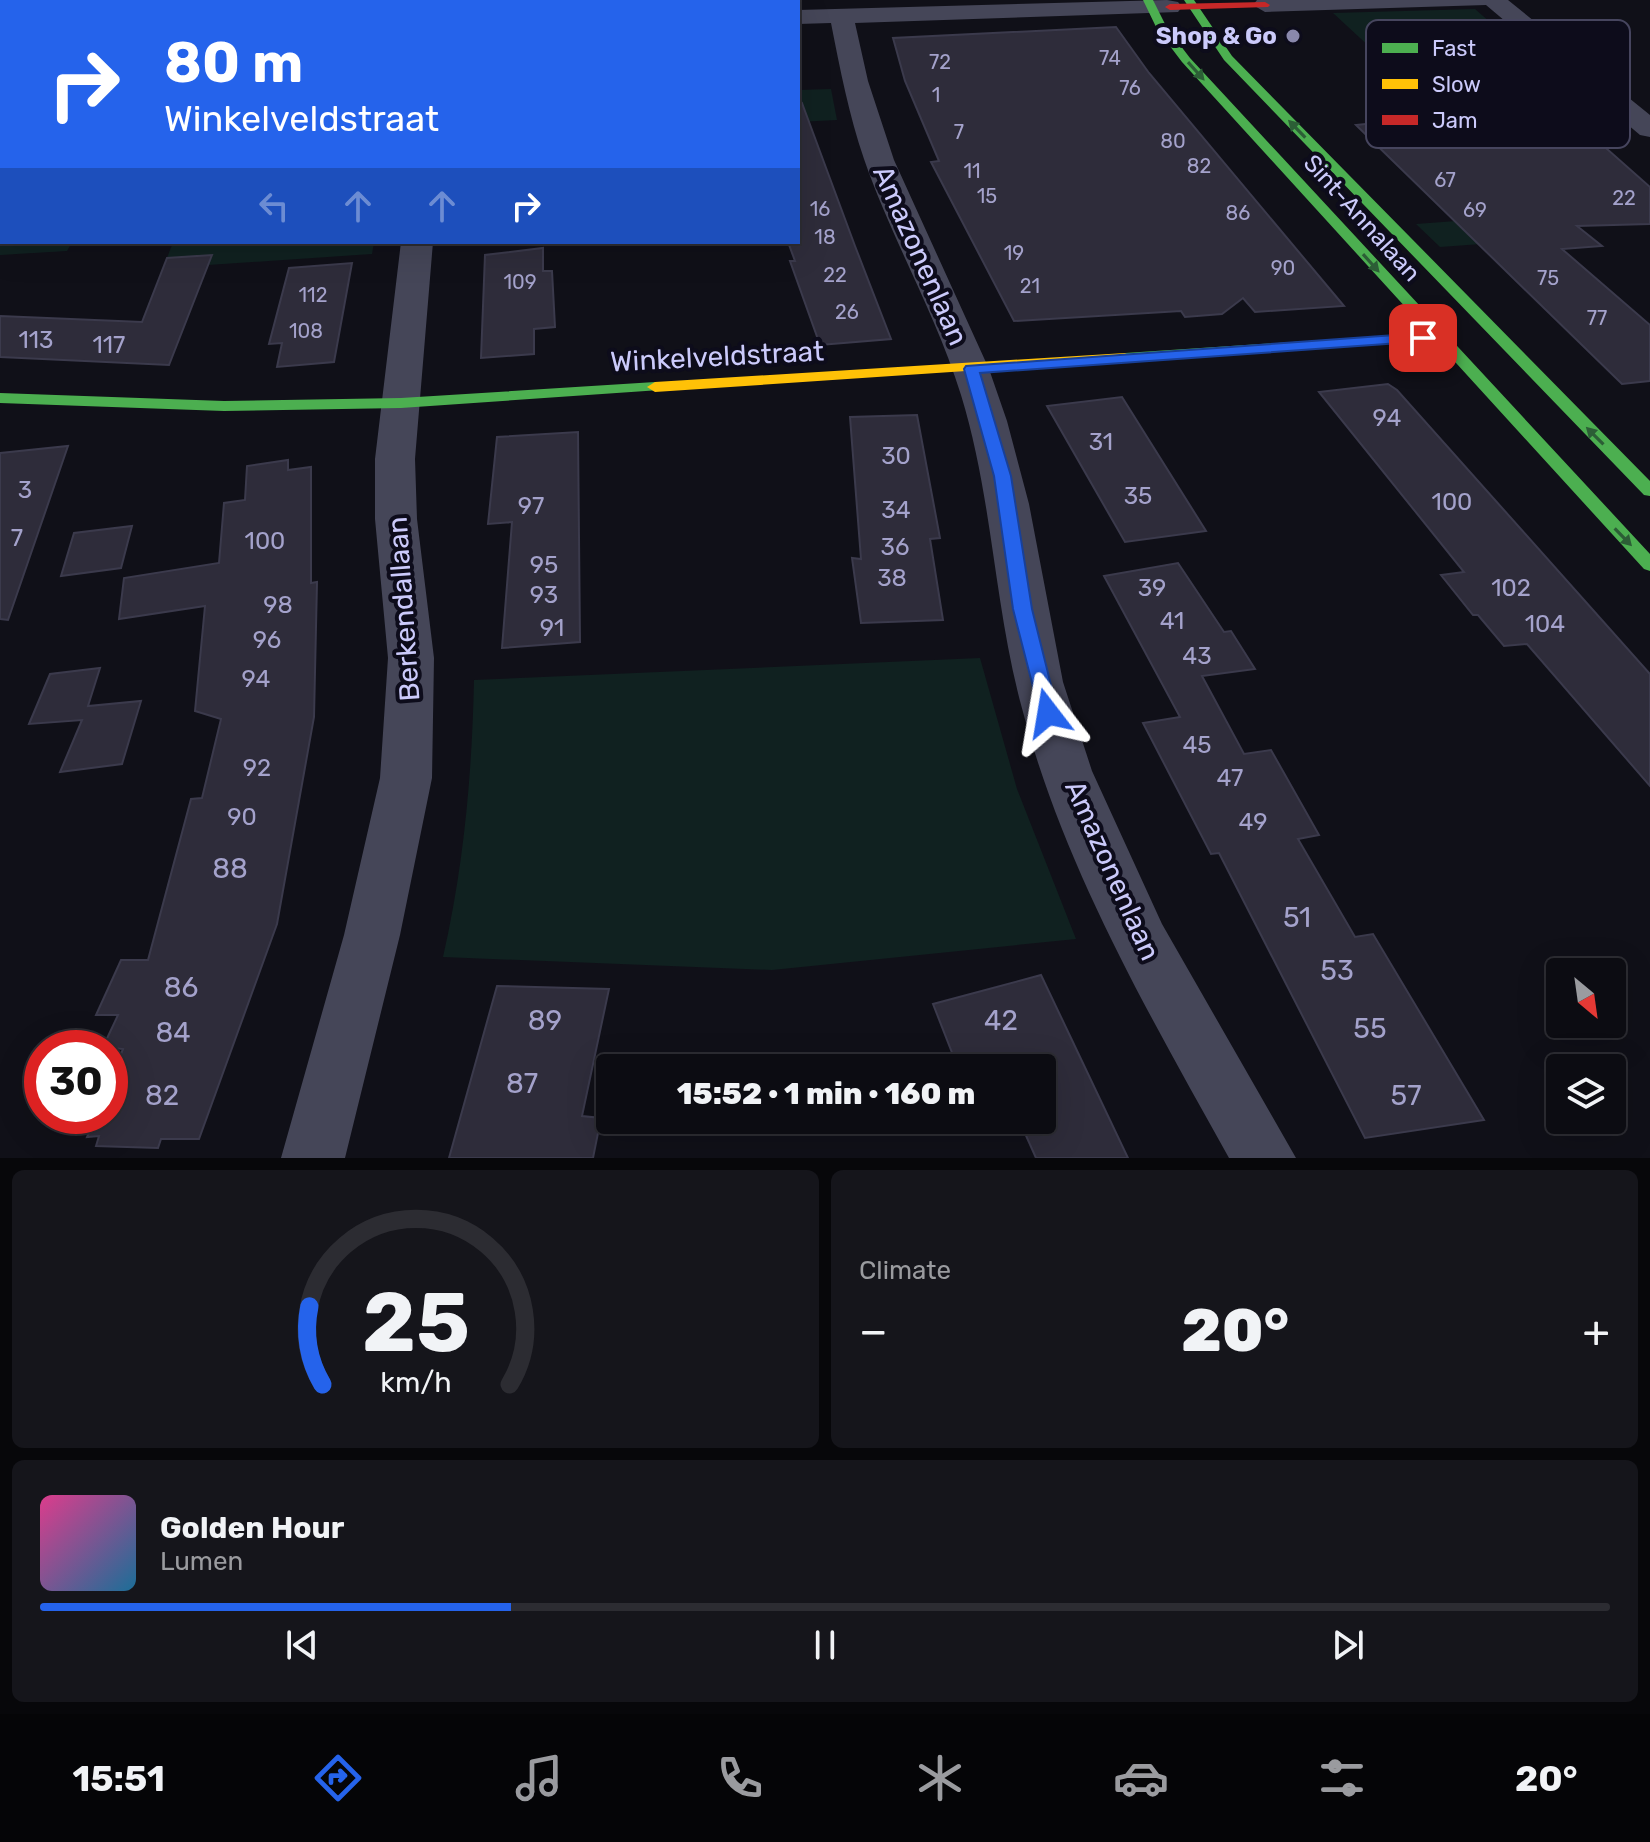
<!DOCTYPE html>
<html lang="en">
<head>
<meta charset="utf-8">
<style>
  body { margin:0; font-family:Rubik,sans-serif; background:#15151b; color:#f1f3f6; height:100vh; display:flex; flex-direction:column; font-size:30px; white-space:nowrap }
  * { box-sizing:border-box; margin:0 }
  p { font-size:26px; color:#9a9b9f }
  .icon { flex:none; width:44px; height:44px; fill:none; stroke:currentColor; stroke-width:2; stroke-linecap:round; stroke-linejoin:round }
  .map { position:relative; height:1158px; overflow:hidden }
  .details { display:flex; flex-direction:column; gap:12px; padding:12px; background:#07070a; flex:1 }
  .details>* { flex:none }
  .banner { position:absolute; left:0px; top:0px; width:800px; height:244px; box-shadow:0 8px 32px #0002,0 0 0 2px #2c2c32; background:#2563eb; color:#fff; overflow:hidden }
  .needle { width:52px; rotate:151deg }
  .fabs { position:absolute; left:1546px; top:958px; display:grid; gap:16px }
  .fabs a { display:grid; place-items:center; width:80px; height:80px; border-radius:8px; background:#0c0c12; box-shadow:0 8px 32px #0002,0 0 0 2px #2c2c32; font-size:40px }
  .speed { position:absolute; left:24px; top:1030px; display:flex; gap:16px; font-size:40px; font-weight:700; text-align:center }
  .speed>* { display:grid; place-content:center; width:104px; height:104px; border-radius:50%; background:#0c0c12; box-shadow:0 8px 32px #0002,0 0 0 2px #2c2c32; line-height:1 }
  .speed .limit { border:12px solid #d22; background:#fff; color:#111 }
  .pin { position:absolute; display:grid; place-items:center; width:68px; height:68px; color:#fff; margin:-34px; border-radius:16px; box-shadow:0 4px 12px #0006 }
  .me { position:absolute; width:88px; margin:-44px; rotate:346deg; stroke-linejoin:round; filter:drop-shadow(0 0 6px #0008) }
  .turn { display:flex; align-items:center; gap:28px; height:168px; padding:0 32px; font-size:36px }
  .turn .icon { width:104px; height:104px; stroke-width:2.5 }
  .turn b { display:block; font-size:56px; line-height:68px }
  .lanes { display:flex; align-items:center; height:76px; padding:0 32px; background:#0003; justify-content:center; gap:40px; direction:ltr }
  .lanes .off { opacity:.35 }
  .big { font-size:60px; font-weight:800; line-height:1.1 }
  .details .widget { flex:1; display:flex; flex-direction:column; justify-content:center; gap:12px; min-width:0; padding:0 28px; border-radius:12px; background:#15151b }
  .details .dial { align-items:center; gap:0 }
  .dial svg { height:208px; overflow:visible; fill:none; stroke:#2c2c32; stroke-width:7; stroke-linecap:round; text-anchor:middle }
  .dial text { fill:#f1f3f6; stroke:none }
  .song { display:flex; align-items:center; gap:24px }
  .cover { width:96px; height:96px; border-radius:12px; background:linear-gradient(135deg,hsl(330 70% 55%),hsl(200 70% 35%)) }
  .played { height:8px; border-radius:4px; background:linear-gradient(90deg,#2563eb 30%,#2c2c32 30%) }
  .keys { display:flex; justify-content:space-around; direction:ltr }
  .heat { display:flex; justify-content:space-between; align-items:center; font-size:44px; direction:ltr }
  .details .tiles { flex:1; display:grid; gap:12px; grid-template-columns:1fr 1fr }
  .widget:last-child { grid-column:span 2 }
  .trip { position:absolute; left:596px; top:1054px; width:460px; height:80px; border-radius:8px; background:#0c0c12; box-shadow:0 8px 32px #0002,0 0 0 2px #2c2c32; font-weight:800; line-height:80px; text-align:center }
  .menu { display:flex; height:128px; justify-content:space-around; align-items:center; background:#050507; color:#9a9b9f }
  .menu .icon { width:56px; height:56px }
  .menu .active { color:#2563eb }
  .menu b { font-size:36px; color:#f1f3f6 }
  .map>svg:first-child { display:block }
</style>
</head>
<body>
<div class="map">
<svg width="1650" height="1158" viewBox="0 0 1650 1158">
  <rect width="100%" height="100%" fill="#101018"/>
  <g fill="#102120">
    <polygon points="1475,9 1546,71 1400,75 1333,13"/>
    <polygon points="831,89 837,120 798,122 798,90"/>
    <polygon points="0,213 2,242 72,242 67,251 0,255"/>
    <polygon points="1562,213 1589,236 1440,247 1416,224"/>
    <polygon points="208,242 374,242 372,254 163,268 172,245"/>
    <path d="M980,658L1017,789L1076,939L772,970L443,957C464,865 472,774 474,680Z"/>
  </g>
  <g fill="#2e2c3a" stroke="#3b3a4c" stroke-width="2">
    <polygon points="1116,27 1149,73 1344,306 1255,312 1243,298 1222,314 1185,317 1181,311 1014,321 931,162 939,161 905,81 893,38"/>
    <polygon points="1528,79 1650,187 1650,224 1577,226 1602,246 1562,249 1650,325 1650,381 1622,384 1356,125 1529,107"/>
    <polygon points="802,103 855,246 891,339 820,345 790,261 795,261 788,242 798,242 798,104"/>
    <polygon points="543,248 543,271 552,271 555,327 534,329 534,354 481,358 485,255"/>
    <polygon points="212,255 169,365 0,357 0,316 142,322 167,258"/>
    <polygon points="352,263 334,362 277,367 282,343 269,344 289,268"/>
    <polygon points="1388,384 1397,390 1650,674 1650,786 1527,644 1504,646 1478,615 1473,615 1441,575 1464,572 1319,392"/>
    <polygon points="1122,397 1206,531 1125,542 1047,406"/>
    <polygon points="917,415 940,538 930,539 943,620 861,623 852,558 861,559 850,417"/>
    <polygon points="578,432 580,642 502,648 512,522 488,524 497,437"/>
    <polygon points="68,446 8,620 0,619 0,453"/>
    <polygon points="288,460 288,470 311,467 311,583 317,582 314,717 277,924 199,1139 161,1139 158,1148 96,1146 99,1136 87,1137 96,1116 110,1116 110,1081 123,1049 103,1047 118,1015 96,1015 121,960 148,960 191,799 202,798 221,719 195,711 205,606 119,619 124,578 219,563 224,503 245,500 247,466"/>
    <polygon points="132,526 121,568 61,576 74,533"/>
    <polygon points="1178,563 1224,632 1231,631 1255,669 1202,676 1244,754 1271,750 1319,835 1298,839 1355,937 1373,934 1484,1120 1365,1138 1219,853 1211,854 1143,723 1180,717 1104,576"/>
    <polygon points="100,668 88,706 141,701 122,764 60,772 82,720 29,724 50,674"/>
    <polygon points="1041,975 1071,1038 1128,1158 1036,1158 1019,1120 1042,1120 1042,1068 958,1068 933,1004"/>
    <polygon points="497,986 609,989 582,1116 601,1118 593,1158 449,1158"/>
  </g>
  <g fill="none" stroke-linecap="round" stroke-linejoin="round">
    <g fill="#454658" fill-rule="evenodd">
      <rect x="427" y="0" width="24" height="2"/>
      <path d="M1167,0L1178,2L1182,7L1178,12L855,23L868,81L894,160L989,369L1007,421L1029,504L1063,682L1092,771L1162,924L1296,1158H1229C1150,1016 1065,870 1023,712C994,608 993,499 961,395C936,314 892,240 864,159C849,115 840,69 831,23L798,24V10Z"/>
      <polygon points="1257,0 1508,0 1650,115 1650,137 1640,135 1486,5 1265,12 1253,5"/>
      <rect x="0" y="6" width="2" height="14"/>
      <polygon points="401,242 433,242 415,459 417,519 434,658 432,778 400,935 345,1158 281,1158 344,935 380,778 388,658 375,519 375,459"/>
    </g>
    <g fill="#4caf50" fill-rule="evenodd">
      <polygon points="1143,0 1153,0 1167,28 1190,58 1650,554 1650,571 1644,569 1436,341 1120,360 1118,357 1125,353 1429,333 1182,62 1157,29"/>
      <polygon points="1184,0 1194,0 1232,56 1650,481 1650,496 1644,495 1224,60"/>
      <polygon points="655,382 663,387 660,390 401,408 224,411 0,403 0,393 224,401 401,398"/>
    </g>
    <polygon fill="#ffc107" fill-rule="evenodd" points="1125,353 1132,357 1130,360 655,392 647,387 655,382"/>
    <polygon fill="#c62828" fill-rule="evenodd" points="1265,2 1270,5 1268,7 1170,10 1165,7 1170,4"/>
  </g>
  <defs><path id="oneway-solid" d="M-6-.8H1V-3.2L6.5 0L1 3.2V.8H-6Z" transform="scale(2)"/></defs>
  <g fill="#2c5e36">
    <use href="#oneway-solid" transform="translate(1196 71) rotate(48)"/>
    <use href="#oneway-solid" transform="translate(1297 129) rotate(-134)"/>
    <use href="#oneway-solid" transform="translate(1371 263) rotate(48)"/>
    <use href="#oneway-solid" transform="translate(1595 436) rotate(-135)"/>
    <use href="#oneway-solid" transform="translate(1623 537) rotate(46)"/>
  </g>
  <polygon fill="#2563eb" stroke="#184099" stroke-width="2" points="1423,333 1430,338 1428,341 980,373 1011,476 1032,609 1058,713 1055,718 1041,718 1013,609 994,476 964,369 966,366"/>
  <circle fill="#8a89ac" stroke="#0d0c1b" stroke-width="3" cx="1293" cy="36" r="8"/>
  <g text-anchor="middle" stroke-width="8" stroke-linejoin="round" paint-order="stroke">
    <g font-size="20" fill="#a4a2cb">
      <text x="1110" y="65">74</text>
      <text x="940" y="69">72</text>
      <text x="1130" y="95">76</text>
      <text x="936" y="102">1</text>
      <text x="959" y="139">7</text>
      <text x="1173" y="148">80</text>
      <text x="1199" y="173">82</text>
      <text x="972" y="178">11</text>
      <text x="1445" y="187">67</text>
      <text x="987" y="203">15</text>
      <text x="1624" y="205">22</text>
      <text x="820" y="216">16</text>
      <text x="1475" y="217">69</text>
      <text x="1238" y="220">86</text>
      <text x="825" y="244">18</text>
      <text x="1014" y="260">19</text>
      <text x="1283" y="275">90</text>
      <text x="835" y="282">22</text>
      <text x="1548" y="285">75</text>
      <text x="520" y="289">109</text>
      <text x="1030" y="293">21</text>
      <text x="313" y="302">112</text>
      <text x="847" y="319">26</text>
      <text x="1597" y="325">77</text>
      <text x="306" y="338">108</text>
    </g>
    <g font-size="24" font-weight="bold" fill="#cbcafb" stroke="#0d0c1b" text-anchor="end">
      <text x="1277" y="44">Shop &amp; Go</text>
    </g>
    <g font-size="24" fill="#cbcafb" stroke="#0d0c1b">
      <text transform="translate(1362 218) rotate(48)" y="8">Sint-Annalaan</text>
    </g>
    <g font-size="24" fill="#a4a2cb">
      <text x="36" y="348">113</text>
      <text x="109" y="353">117</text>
      <text x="1387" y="426">94</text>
      <text x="1101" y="450">31</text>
      <text x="896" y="464">30</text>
      <text x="25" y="498">3</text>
      <text x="1138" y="504">35</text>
      <text x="1452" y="510">100</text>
      <text x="531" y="514">97</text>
      <text x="896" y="518">34</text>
      <text x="17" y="546">7</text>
      <text x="265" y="549">100</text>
      <text x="895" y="555">36</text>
      <text x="544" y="573">95</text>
      <text x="892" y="586">38</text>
      <text x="1152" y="596">39</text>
      <text x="1511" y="596">102</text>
      <text x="544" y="603">93</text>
      <text x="278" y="613">98</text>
      <text x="1172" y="629">41</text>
      <text x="1545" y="632">104</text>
      <text x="552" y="636">91</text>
      <text x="267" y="648">96</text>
      <text x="1197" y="664">43</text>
      <text x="256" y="687">94</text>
      <text x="1197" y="753">45</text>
      <text x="257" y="776">92</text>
      <text x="1230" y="786">47</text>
      <text x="242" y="825">90</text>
      <text x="1253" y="830">49</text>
    </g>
    <g font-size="28" fill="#cbcafb" stroke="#0d0c1b">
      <text transform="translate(921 255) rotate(66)" y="10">Amazonenlaan</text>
      <text transform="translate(717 356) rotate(-3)" y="10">Winkelveldstraat</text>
      <text transform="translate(403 609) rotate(-94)" y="10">Berkendallaan</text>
      <text transform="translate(1113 870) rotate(66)" y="10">Amazonenlaan</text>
    </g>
    <g font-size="28" fill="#a4a2cb">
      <text x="230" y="878">88</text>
      <text x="1297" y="927">51</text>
      <text x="1337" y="980">53</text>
      <text x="181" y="997">86</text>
      <text x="545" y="1030">89</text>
      <text x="1001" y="1030">42</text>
      <text x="1370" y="1038">55</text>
      <text x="173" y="1042">84</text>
      <text x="522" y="1093">87</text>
      <text x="162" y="1105">82</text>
      <text x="1406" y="1105">57</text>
    </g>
  </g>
  <rect x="1366" y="20" width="264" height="128" rx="12" fill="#0d0c1b" stroke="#46455e" stroke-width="2"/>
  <rect x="1382" y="43" width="36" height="10" fill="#4caf50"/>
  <rect x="1382" y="79" width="36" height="10" fill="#ffc107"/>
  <rect x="1382" y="115" width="36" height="10" fill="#c62828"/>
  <g font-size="22" fill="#cbcafb">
    <text x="1432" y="56">Fast</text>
    <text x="1432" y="92">Slow</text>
    <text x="1432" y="128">Jam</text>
  </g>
</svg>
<div class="fabs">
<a><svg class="needle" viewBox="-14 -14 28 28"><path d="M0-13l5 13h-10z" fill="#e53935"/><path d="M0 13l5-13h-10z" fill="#9a9b9f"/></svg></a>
<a><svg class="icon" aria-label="layers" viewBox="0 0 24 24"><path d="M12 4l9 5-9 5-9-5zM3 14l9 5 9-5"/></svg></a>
</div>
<div class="speed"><div class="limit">30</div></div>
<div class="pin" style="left:1423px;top:338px;background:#d93025"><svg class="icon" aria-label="arrive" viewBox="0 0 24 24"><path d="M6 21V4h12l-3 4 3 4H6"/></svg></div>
<svg class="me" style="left:1048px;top:713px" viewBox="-20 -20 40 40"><path d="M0-17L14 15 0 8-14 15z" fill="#2563eb" stroke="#fff" stroke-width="4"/></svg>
<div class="trip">15:52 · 1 min · 160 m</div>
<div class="banner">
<div class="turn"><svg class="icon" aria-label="right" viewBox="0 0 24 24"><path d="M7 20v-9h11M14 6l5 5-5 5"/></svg><div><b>80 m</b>Winkelveldstraat</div></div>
<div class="lanes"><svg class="icon off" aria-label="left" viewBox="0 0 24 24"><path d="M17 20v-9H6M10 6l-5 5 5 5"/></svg><svg class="icon off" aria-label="ahead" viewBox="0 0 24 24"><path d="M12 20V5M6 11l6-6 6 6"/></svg><svg class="icon off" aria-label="ahead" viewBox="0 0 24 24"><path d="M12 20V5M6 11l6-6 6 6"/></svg><svg class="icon" aria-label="right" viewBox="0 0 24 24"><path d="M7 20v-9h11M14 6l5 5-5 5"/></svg></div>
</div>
</div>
<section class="details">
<div class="tiles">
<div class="widget dial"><svg viewBox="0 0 100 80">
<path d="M14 69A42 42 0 1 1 86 69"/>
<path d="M14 69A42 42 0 0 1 9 39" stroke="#2563eb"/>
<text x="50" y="56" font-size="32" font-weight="700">25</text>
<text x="50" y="72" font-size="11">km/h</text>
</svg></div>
<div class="widget"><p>Climate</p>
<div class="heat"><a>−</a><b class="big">20°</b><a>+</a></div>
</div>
<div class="widget">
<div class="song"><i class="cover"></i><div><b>Golden Hour</b><p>Lumen</p></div></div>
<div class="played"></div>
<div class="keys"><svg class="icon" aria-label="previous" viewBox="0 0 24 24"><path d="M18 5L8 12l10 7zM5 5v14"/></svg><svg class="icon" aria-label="pause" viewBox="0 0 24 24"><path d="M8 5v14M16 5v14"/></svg><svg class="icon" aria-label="next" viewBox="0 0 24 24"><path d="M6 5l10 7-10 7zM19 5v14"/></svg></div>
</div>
</div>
</section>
<nav class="menu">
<b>15:51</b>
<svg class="icon active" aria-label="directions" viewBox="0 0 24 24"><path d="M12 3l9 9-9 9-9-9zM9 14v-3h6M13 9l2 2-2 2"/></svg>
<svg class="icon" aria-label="music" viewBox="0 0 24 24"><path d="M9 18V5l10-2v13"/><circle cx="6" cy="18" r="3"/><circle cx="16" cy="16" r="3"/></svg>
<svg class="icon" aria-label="phone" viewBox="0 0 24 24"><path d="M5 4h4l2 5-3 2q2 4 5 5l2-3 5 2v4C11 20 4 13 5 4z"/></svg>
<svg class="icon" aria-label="climate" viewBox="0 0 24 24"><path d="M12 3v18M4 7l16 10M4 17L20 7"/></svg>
<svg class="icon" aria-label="car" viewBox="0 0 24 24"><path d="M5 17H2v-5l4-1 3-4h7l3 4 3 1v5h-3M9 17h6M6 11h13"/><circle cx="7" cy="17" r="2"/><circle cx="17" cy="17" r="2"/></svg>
<svg class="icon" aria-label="filters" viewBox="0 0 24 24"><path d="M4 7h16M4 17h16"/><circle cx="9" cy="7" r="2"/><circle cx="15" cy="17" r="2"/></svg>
<b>20°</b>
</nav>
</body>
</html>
